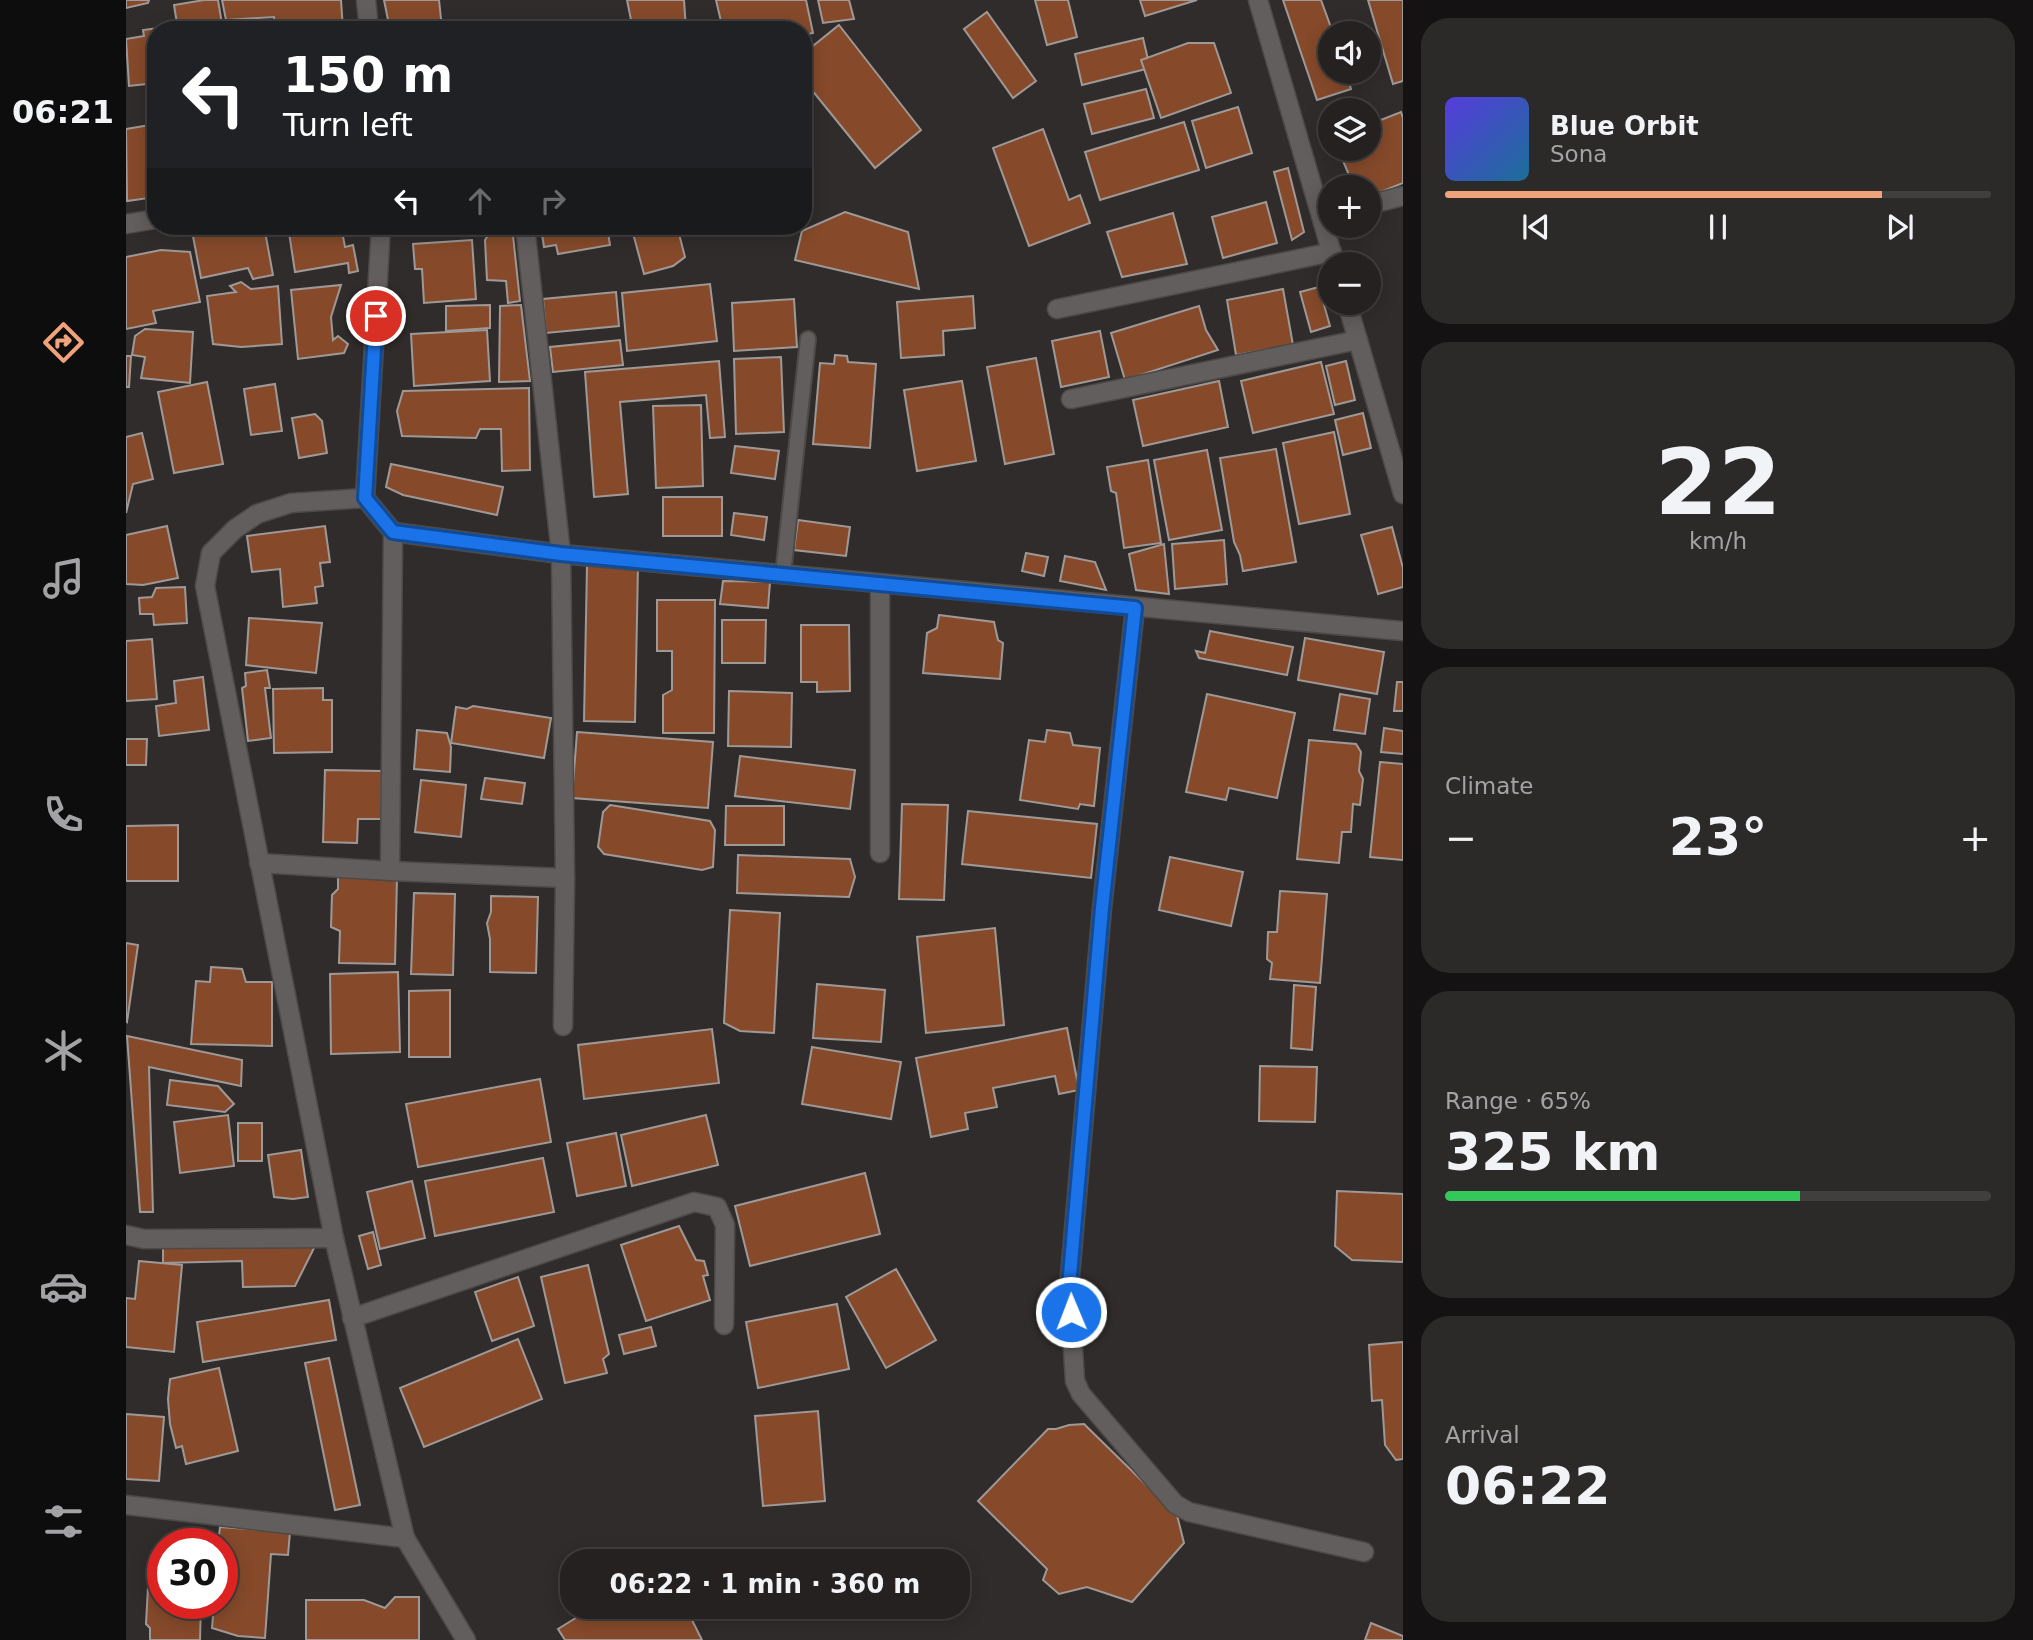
<!DOCTYPE html>
<html lang="en">
<head>
<meta charset="utf-8">
<style>
  body { margin:0; font-family:"DejaVu Sans",sans-serif; background:#2c2929; color:#f1f3f6; height:100vh; display:flex; flex-direction:column; font-size:26px; white-space:nowrap }
  * { box-sizing:border-box; margin:0 }
  p { font-size:23px; color:#a3a3a5 }
  .icon { flex:none; width:38px; height:38px; fill:none; stroke:currentColor; stroke-width:2; stroke-linecap:round; stroke-linejoin:round }
  .map { position:relative; flex:1; overflow:hidden }
  .drawer { display:flex; flex-direction:column; gap:18px; padding:18px; background:#141212; width:630px }
  .drawer>* { flex:none }
  .banner { position:absolute; left:21px; top:21px; width:665px; height:214px; border-radius:28px; box-shadow:0 4px 18px #0003,0 0 0 2px #413e3e; background:#202124; color:#fff; overflow:hidden }
  .controls { position:absolute; left:1192px; top:21px; display:grid; gap:14px }
  .controls a { display:grid; place-items:center; width:63px; height:63px; border-radius:50%; background:#242120; box-shadow:0 4px 18px #0003,0 0 0 2px #413e3e; font-size:35px }
  .speed { position:absolute; left:21px; top:1528px; display:flex; gap:14px; font-size:35px; font-weight:700; text-align:center }
  .speed>* { display:grid; place-content:center; width:91px; height:91px; border-radius:50%; background:#242120; box-shadow:0 4px 18px #0003,0 0 0 2px #413e3e; line-height:1 }
  .speed .limit { border:10px solid #d22; background:#fff; color:#111 }
  .pin { position:absolute; display:grid; place-items:center; width:60px; height:60px; color:#fff; margin:-30px; border:4px solid #fff; border-radius:50%; box-shadow:0 2px 7px #0007 }
  .me { position:absolute; width:77px; margin:-38px; rotate:359deg; stroke-linejoin:round; filter:drop-shadow(0 0 5px #0008) }
  .turn { display:flex; align-items:center; gap:24px; height:147px; padding:0 21px; font-size:32px }
  .turn .icon { width:91px; height:91px; stroke-width:2.5 }
  .turn b { display:block; font-size:49px; line-height:60px }
  .lanes { display:flex; align-items:center; height:66px; padding:0 21px; background:#0003; justify-content:center; gap:35px; direction:ltr }
  .lanes .off { opacity:.35 }
  .big { font-size:52px; font-weight:700; line-height:1.1 }
  .drawer .card { flex:1; display:flex; flex-direction:column; justify-content:center; gap:10px; min-width:0; padding:0 24px; border-radius:28px; background:#2c2929 }
  .drawer .dial { align-items:center; gap:0 }
  .dial b { font-size:91px; line-height:1 }
  .song { display:flex; align-items:center; gap:21px }
  .cover { width:84px; height:84px; border-radius:10px; background:linear-gradient(135deg,hsl(250 70% 55%),hsl(200 70% 35%)) }
  .played { height:7px; border-radius:4px; background:linear-gradient(90deg,#f0a27a 80%,#413e3e 80%) }
  .keys { display:flex; justify-content:space-around; direction:ltr }
  .heat { display:flex; justify-content:space-between; align-items:center; font-size:38px; direction:ltr }
  .charge { height:10px; border-radius:5px; background:linear-gradient(90deg,#34c759 65%,#413e3e 0) }
  .trip { position:absolute; left:434px; top:1549px; width:410px; height:70px; border-radius:28px; background:#242120; box-shadow:0 4px 18px #0003,0 0 0 2px #413e3e; font-weight:700; line-height:70px; text-align:center }
  main { display:flex; flex:1; min-height:0 }
  .menu { display:flex; flex-direction:column; width:126px; justify-content:space-around; align-items:center; background:#0e0d0d; color:#a3a3a5 }
  .menu .icon { width:49px; height:49px }
  .menu .active { color:#f0a27a }
  .menu b { font-size:32px; color:#f1f3f6 }
  .map>svg:first-child { display:block }
</style>
</head>
<body>
<main>
<nav class="menu">
<b>06:21</b>
<svg class="icon active" aria-label="directions" viewBox="0 0 24 24"><path d="M12 3l9 9-9 9-9-9zM9 14v-3h6M13 9l2 2-2 2"/></svg>
<svg class="icon" aria-label="music" viewBox="0 0 24 24"><path d="M9 18V5l10-2v13"/><circle cx="6" cy="18" r="3"/><circle cx="16" cy="16" r="3"/></svg>
<svg class="icon" aria-label="phone" viewBox="0 0 24 24"><path d="M5 4h4l2 5-3 2q2 4 5 5l2-3 5 2v4C11 20 4 13 5 4z"/></svg>
<svg class="icon" aria-label="climate" viewBox="0 0 24 24"><path d="M12 3v18M4 7l16 10M4 17L20 7"/></svg>
<svg class="icon" aria-label="car" viewBox="0 0 24 24"><path d="M5 17H2v-5l4-1 3-4h7l3 4 3 1v5h-3M9 17h6M6 11h13"/><circle cx="7" cy="17" r="2"/><circle cx="17" cy="17" r="2"/></svg>
<svg class="icon" aria-label="filters" viewBox="0 0 24 24"><path d="M4 7h16M4 17h16"/><circle cx="9" cy="7" r="2"/><circle cx="15" cy="17" r="2"/></svg>
</nav>
<div class="map">
<svg width="1277" height="1640" viewBox="0 0 1277 1640">
  <rect width="100%" height="100%" fill="#302c2b"/>
  <g fill="#864a2a" stroke="#9e9997" stroke-width="2">
    <polygon points="0,0 23,0 22,3 0,8"/>
    <polygon points="78,0 92,0 97,30 52,30 48,5"/>
    <polygon points="96,0 215,0 217,30 150,30 148,17 100,20"/>
    <polygon points="258,0 313,0 315,19 312,30 264,30"/>
    <polygon points="501,0 558,0 560,30 507,30"/>
    <polygon points="590,0 680,0 687,33 677,35 677,30 597,30"/>
    <polygon points="692,0 723,0 728,19 697,23"/>
    <polygon points="909,0 942,0 951,37 921,45"/>
    <polygon points="1014,0 1071,0 1019,16"/>
    <polygon points="1157,0 1195,0 1207,33 1204,33 1204,72 1220,72 1225,89 1191,100"/>
    <polygon points="1242,0 1277,0 1277,81 1267,84"/>
    <polygon points="861,12 910,81 887,98 838,29"/>
    <polygon points="713,25 795,130 749,168 685,89 687,84 677,72 677,54"/>
    <polygon points="46,26 47,30 30,30 30,83 3,86 0,39 18,36 17,30"/>
    <polygon points="1017,38 1024,68 956,85 949,54"/>
    <polygon points="1062,43 1088,43 1105,93 1035,118 1015,60"/>
    <polygon points="1020,89 1028,118 966,134 958,104"/>
    <polygon points="1112,107 1126,153 1080,168 1066,121"/>
    <polygon points="1275,112 1277,118 1277,183 1242,197 1242,187 1228,187 1212,149 1242,149 1242,125"/>
    <polygon points="1058,122 1073,170 974,200 959,152"/>
    <polygon points="30,124 30,197 1,201 0,129"/>
    <polygon points="917,129 943,200 954,195 964,223 903,246 867,148"/>
    <polygon points="1162,168 1178,232 1166,240 1148,172"/>
    <polygon points="1140,202 1151,243 1097,258 1086,217"/>
    <polygon points="719,212 782,232 793,289 669,260 676,231"/>
    <polygon points="1047,213 1061,264 996,277 981,232"/>
    <polygon points="65,226 138,226 147,275 127,279 122,268 75,278"/>
    <polygon points="162,226 215,226 219,247 227,245 232,271 223,273 222,263 169,272"/>
    <polygon points="382,226 386,226 394,301 382,303 380,281 361,280 359,240 365,231"/>
    <polygon points="430,226 481,226 484,245 432,254 430,245 418,247 415,228"/>
    <polygon points="505,226 551,226 559,257 547,266 518,274"/>
    <polygon points="346,240 350,299 298,303 296,269 289,269 287,244"/>
    <polygon points="35,250 64,252 74,302 27,311 30,323 0,329 0,257"/>
    <polygon points="115,282 125,289 152,286 156,344 115,347 87,344 81,296 110,292 104,286"/>
    <polygon points="584,284 591,341 501,351 496,293"/>
    <polygon points="215,285 205,317 207,340 212,336 222,344 218,353 172,359 165,290"/>
    <polygon points="1193,287 1204,326 1185,332 1174,292"/>
    <polygon points="1157,289 1167,345 1110,355 1101,300"/>
    <polygon points="490,292 493,326 420,333 417,299"/>
    <polygon points="847,296 849,328 817,331 818,355 775,358 771,302"/>
    <polygon points="668,299 671,347 608,351 606,303"/>
    <polygon points="364,305 364,328 320,331 320,306"/>
    <polygon points="395,305 404,381 373,382 374,306"/>
    <polygon points="1073,306 1080,330 1092,350 999,380 985,333"/>
    <polygon points="19,329 67,332 64,383 15,378 19,357 6,355 9,336"/>
    <polygon points="361,330 364,381 288,386 285,334"/>
    <polygon points="974,331 983,377 935,387 926,341"/>
    <polygon points="494,340 497,365 427,372 424,347"/>
    <polygon points="709,355 721,356 722,362 750,364 744,448 687,444 694,363 708,364"/>
    <polygon points="0,356 5,356 3,387 0,387"/>
    <polygon points="655,357 658,432 610,434 608,359"/>
    <polygon points="910,358 928,454 879,464 861,367"/>
    <polygon points="593,361 599,437 584,438 580,395 494,402 502,494 468,497 459,372"/>
    <polygon points="1220,361 1229,400 1209,405 1200,366"/>
    <polygon points="1195,362 1208,414 1127,433 1115,381"/>
    <polygon points="836,381 850,461 791,471 778,390"/>
    <polygon points="1093,381 1102,427 1017,446 1007,400"/>
    <polygon points="81,382 97,464 48,473 32,392"/>
    <polygon points="149,384 156,431 125,435 118,389"/>
    <polygon points="403,388 404,470 376,471 375,429 354,429 350,438 276,436 271,411 277,391"/>
    <polygon points="575,405 577,486 530,488 527,406"/>
    <polygon points="1237,413 1245,448 1217,455 1209,420"/>
    <polygon points="189,414 196,421 201,453 173,458 166,418"/>
    <polygon points="1208,432 1224,514 1173,524 1157,443"/>
    <polygon points="16,433 27,479 7,484 0,513 0,437"/>
    <polygon points="609,446 653,451 649,479 605,473"/>
    <polygon points="1150,449 1170,562 1117,571 1114,555 1108,542 1094,458"/>
    <polygon points="1081,450 1096,530 1043,540 1028,460"/>
    <polygon points="1022,460 1035,543 998,548 990,493 985,491 981,467"/>
    <polygon points="265,464 377,487 371,515 277,495 260,487"/>
    <rect x="537" y="497" width="59" height="39"/>
    <polygon points="608,513 641,517 638,540 605,535"/>
    <polygon points="672,520 724,527 720,556 668,550"/>
    <polygon points="41,526 52,578 17,585 0,584 0,535"/>
    <polygon points="199,526 204,562 194,563 197,586 189,587 191,603 157,607 154,569 126,572 121,536"/>
    <polygon points="1266,527 1277,568 1277,587 1252,594 1235,535"/>
    <polygon points="1098,540 1101,584 1049,589 1046,544"/>
    <polygon points="1038,544 1043,594 1010,590 1003,554"/>
    <polygon points="900,553 922,557 918,576 896,571"/>
    <polygon points="939,556 969,562 980,590 934,581"/>
    <polygon points="461,566 512,566 509,722 458,721"/>
    <polygon points="597,581 644,582 642,608 594,604"/>
    <polygon points="59,587 61,623 28,625 27,614 14,614 13,598 26,597 30,588"/>
    <polygon points="531,600 589,600 588,733 537,733 537,695 546,690 546,651 531,651"/>
    <polygon points="813,615 868,622 872,640 877,643 874,679 797,673 801,633 811,628"/>
    <polygon points="123,618 196,623 190,673 120,665"/>
    <polygon points="596,620 640,620 639,663 596,663"/>
    <polygon points="675,625 723,625 724,691 691,692 691,682 675,682"/>
    <polygon points="1084,631 1167,647 1161,675 1073,658 1070,651 1079,653"/>
    <polygon points="1179,638 1258,652 1251,694 1172,680"/>
    <polygon points="26,639 31,699 0,701 0,641"/>
    <polygon points="141,670 144,688 139,688 145,738 122,741 116,688 120,686 119,673"/>
    <polygon points="77,677 83,730 33,736 30,706 50,703 48,681"/>
    <polygon points="1271,682 1277,682 1277,711 1268,711"/>
    <polygon points="197,688 197,700 206,700 206,752 148,753 147,689"/>
    <polygon points="603,691 666,693 665,747 602,746"/>
    <polygon points="1081,694 1169,713 1151,798 1103,788 1100,800 1060,792"/>
    <polygon points="1214,694 1244,699 1239,734 1208,730"/>
    <polygon points="347,706 425,718 418,758 325,743 330,707 341,709"/>
    <polygon points="1258,728 1277,731 1277,754 1255,752"/>
    <polygon points="291,730 321,733 325,747 324,772 288,769"/>
    <polygon points="921,730 944,733 947,745 974,748 968,806 954,804 952,809 894,800 903,740 919,742"/>
    <polygon points="451,732 587,742 582,808 446,798"/>
    <polygon points="0,739 21,739 20,765 0,765"/>
    <polygon points="1183,740 1230,744 1235,752 1233,771 1237,779 1234,805 1227,804 1225,832 1216,832 1213,863 1171,859"/>
    <polygon points="614,756 729,770 724,809 609,796"/>
    <polygon points="1254,762 1277,764 1277,860 1244,857"/>
    <polygon points="199,770 256,771 255,819 232,819 231,843 197,842"/>
    <polygon points="359,778 399,783 396,804 355,799"/>
    <polygon points="295,780 340,785 335,837 289,832"/>
    <polygon points="776,804 822,805 818,900 773,899"/>
    <polygon points="484,805 584,821 589,830 587,867 576,870 478,854 472,847 477,812"/>
    <polygon points="600,806 658,806 658,845 599,845"/>
    <polygon points="842,811 971,824 965,878 836,864"/>
    <polygon points="52,825 52,881 0,881 0,826"/>
    <polygon points="612,855 724,859 729,877 723,897 611,893"/>
    <polygon points="1044,857 1117,872 1105,926 1033,910"/>
    <polygon points="212,876 271,878 269,964 213,963 214,931 205,927 206,895 212,889"/>
    <polygon points="1154,891 1201,894 1194,983 1144,979 1146,963 1141,959 1142,932 1151,932"/>
    <polygon points="288,893 329,894 327,975 285,974"/>
    <polygon points="365,896 412,897 410,973 364,972 364,939 361,923 365,912"/>
    <polygon points="604,910 654,913 648,1033 614,1031 598,1023"/>
    <polygon points="869,928 878,1025 800,1033 791,937"/>
    <polygon points="0,943 12,945 1,1022 0,1021"/>
    <polygon points="85,967 116,969 120,982 146,982 146,1046 65,1044 70,981 84,982"/>
    <polygon points="272,972 274,1052 205,1054 204,974"/>
    <polygon points="691,984 759,990 755,1042 687,1038"/>
    <polygon points="1168,985 1190,987 1186,1050 1165,1048"/>
    <polygon points="324,990 324,1057 283,1057 283,991"/>
    <polygon points="941,1028 953,1090 933,1094 929,1076 867,1088 871,1107 839,1113 842,1129 805,1137 790,1058"/>
    <polygon points="586,1029 593,1083 458,1099 452,1045"/>
    <polygon points="1,1036 116,1060 115,1086 23,1067 27,1212 14,1212"/>
    <polygon points="686,1047 775,1062 765,1119 676,1104"/>
    <polygon points="1134,1066 1191,1067 1189,1122 1133,1121"/>
    <polygon points="414,1079 425,1142 292,1167 280,1104"/>
    <polygon points="44,1080 92,1086 108,1104 99,1112 41,1105"/>
    <polygon points="102,1115 108,1166 54,1173 48,1122"/>
    <polygon points="580,1115 592,1165 506,1186 495,1135"/>
    <rect x="112" y="1123" width="24" height="38"/>
    <polygon points="490,1133 500,1186 451,1196 441,1143"/>
    <polygon points="175,1150 182,1197 167,1199 148,1197 142,1155"/>
    <polygon points="417,1158 428,1212 309,1236 299,1181"/>
    <polygon points="739,1173 754,1234 624,1266 609,1206"/>
    <polygon points="286,1181 299,1238 254,1249 241,1192"/>
    <polygon points="1211,1191 1277,1194 1277,1262 1226,1260 1209,1246"/>
    <polygon points="553,1226 570,1260 578,1261 582,1275 577,1276 584,1300 520,1321 495,1245"/>
    <polygon points="247,1232 255,1265 242,1269 233,1236"/>
    <polygon points="190,1244 169,1286 117,1287 116,1261 37,1263 37,1247"/>
    <polygon points="13,1261 56,1265 48,1352 0,1347 0,1298 9,1299"/>
    <polygon points="462,1265 483,1354 477,1359 481,1373 439,1383 415,1277"/>
    <polygon points="770,1269 810,1340 760,1368 720,1297"/>
    <polygon points="392,1277 408,1326 366,1341 349,1292"/>
    <polygon points="203,1300 210,1340 77,1362 71,1322"/>
    <polygon points="711,1304 723,1369 632,1388 620,1322"/>
    <polygon points="525,1327 530,1346 498,1354 493,1335"/>
    <polygon points="392,1339 416,1399 298,1447 274,1388"/>
    <polygon points="1277,1342 1277,1459 1270,1460 1259,1445 1256,1400 1246,1401 1243,1345"/>
    <polygon points="203,1358 234,1505 209,1510 179,1363"/>
    <polygon points="93,1368 112,1451 60,1464 56,1446 50,1448 44,1424 42,1399 44,1379"/>
    <polygon points="692,1411 699,1501 637,1506 629,1416"/>
    <polygon points="0,1414 38,1417 33,1481 0,1479"/>
    <polygon points="958,1424 1051,1515 1058,1543 1006,1602 961,1587 933,1594 917,1580 921,1569 852,1501 922,1429 930,1429 943,1425"/>
    <polygon points="94,1527 164,1532 162,1555 145,1554 139,1638 112,1636 86,1628 88,1603 96,1603 96,1544 92,1544"/>
    <polygon points="31,1550 37,1550 37,1603 75,1603 74,1640 24,1640 24,1628 20,1624 22,1587 30,1588"/>
    <polygon points="269,1597 293,1597 293,1640 180,1640 180,1600 238,1600 259,1608"/>
    <polygon points="469,1606 559,1606 576,1640 439,1640 432,1629"/>
    <polygon points="1245,1623 1277,1636 1277,1640 1239,1640"/>
  </g>
  <g fill="none" stroke-linecap="round" stroke-linejoin="round">
    <defs>
      <polyline id="lane" points="657,575 682,339"/>
      <g id="street">
        <polyline points="240,0 243,30"/>
        <polyline points="1132,0 1209,264"/>
        <polyline points="1242,205 1277,196"/>
        <polyline points="0,224 30,219"/>
        <polyline points="255,226 239,498 267,532 264,871"/>
        <polyline points="399,226 435,554 439,878 437,1026"/>
        <polyline points="1221,303 1277,494"/>
        <polyline points="931,309 1206,252"/>
        <polyline points="945,399 1232,340"/>
        <polyline points="239,498 165,503 131,514 109,529 85,553 79,586 208,1238 279,1538 340,1640"/>
        <polyline points="267,532 435,554 1277,631"/>
        <polyline points="754,584 754,853"/>
        <polyline points="1009,608 976,908 943,1287 949,1381 955,1394 1049,1504 1063,1512 1238,1552"/>
        <polyline points="133,863 264,871 439,878"/>
        <polyline points="0,1235 18,1239 208,1238"/>
        <polyline points="226,1318 568,1202 591,1207 599,1225 598,1325"/>
        <polyline points="0,1505 279,1538"/>
      </g>
    </defs>
    <use href="#lane" stroke="#4c4947" stroke-width="18"/>
    <use href="#street" stroke="#4c4947" stroke-width="21"/>
    <use href="#lane" stroke="#625e5d" stroke-width="14"/>
    <use href="#street" stroke="#625e5d" stroke-width="18"/>
  </g>
  <g fill="none" stroke-linecap="round" stroke-linejoin="round">
    <defs>
      <polyline id="route" points="250,316 239,498 267,532 435,554 1009,608 976,908 943,1287 945,1312"/>
    </defs>
    <use href="#route" stroke="#114b97" stroke-width="18"/>
    <use href="#route" stroke="#1a73e8" stroke-width="12"/>
  </g>
</svg>
<div class="controls">
<a><svg class="icon" aria-label="sound" viewBox="0 0 24 24"><path d="M4 9h4l5-4v14l-5-4H4zM17 9q2 3 0 6"/></svg></a>
<a><svg class="icon" aria-label="layers" viewBox="0 0 24 24"><path d="M12 4l9 5-9 5-9-5zM3 14l9 5 9-5"/></svg></a>
<a>+</a>
<a>−</a>
</div>
<div class="speed"><div class="limit">30</div></div>
<div class="pin" style="left:250px;top:316px;background:#d93025"><svg class="icon" aria-label="arrive" viewBox="0 0 24 24"><path d="M6 21V4h12l-3 4 3 4H6"/></svg></div>
<svg class="me" style="left:945px;top:1312px" viewBox="-20 -20 40 40"><circle r="17" fill="#1a73e8" stroke="#fff" stroke-width="3"/><path d="M0-11L8 9 0 5-8 9z" fill="#fff"/></svg>
<div class="trip">06:22 · 1 min · 360 m</div>
<div class="banner">
<div class="turn"><svg class="icon" aria-label="left" viewBox="0 0 24 24"><path d="M17 20v-9H6M10 6l-5 5 5 5"/></svg><div><b>150 m</b>Turn left</div></div>
<div class="lanes"><svg class="icon" aria-label="left" viewBox="0 0 24 24"><path d="M17 20v-9H6M10 6l-5 5 5 5"/></svg><svg class="icon off" aria-label="ahead" viewBox="0 0 24 24"><path d="M12 20V5M6 11l6-6 6 6"/></svg><svg class="icon off" aria-label="right" viewBox="0 0 24 24"><path d="M7 20v-9h11M14 6l5 5-5 5"/></svg></div>
</div>
</div>
<section class="drawer">
<div class="card">
<div class="song"><i class="cover"></i><div><b>Blue Orbit</b><p>Sona</p></div></div>
<div class="played"></div>
<div class="keys"><svg class="icon" aria-label="previous" viewBox="0 0 24 24"><path d="M18 5L8 12l10 7zM5 5v14"/></svg><svg class="icon" aria-label="pause" viewBox="0 0 24 24"><path d="M8 5v14M16 5v14"/></svg><svg class="icon" aria-label="next" viewBox="0 0 24 24"><path d="M6 5l10 7-10 7zM19 5v14"/></svg></div>
</div>
<div class="card dial"><b>22</b><p>km/h</p></div>
<div class="card"><p>Climate</p>
<div class="heat"><a>−</a><b class="big">23°</b><a>+</a></div>
</div>
<div class="card"><p>Range · 65%</p><b class="big">325 km</b><div class="charge"></div></div>
<div class="card"><p>Arrival</p><b class="big">06:22</b></div>
</section>
</main>
</body>
</html>
